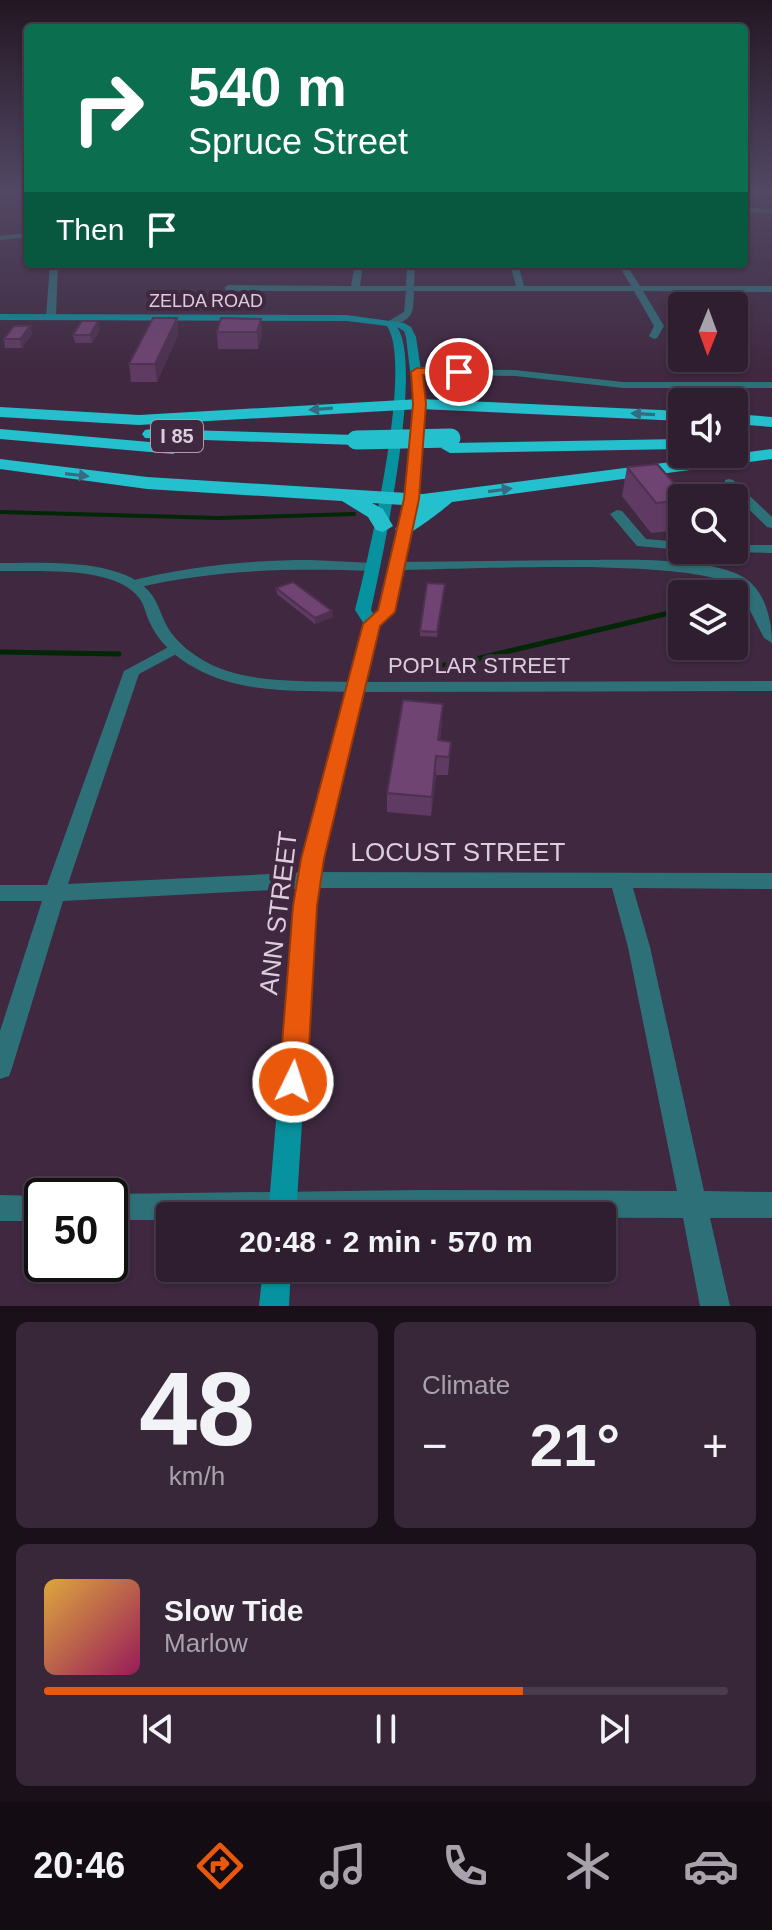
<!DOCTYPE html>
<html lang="en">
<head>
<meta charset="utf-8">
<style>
  body { margin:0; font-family:Arial,sans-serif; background:#372738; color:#f1f3f6; height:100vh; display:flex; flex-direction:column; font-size:30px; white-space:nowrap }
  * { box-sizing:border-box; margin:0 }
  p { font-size:26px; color:#a7a2ab }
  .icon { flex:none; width:44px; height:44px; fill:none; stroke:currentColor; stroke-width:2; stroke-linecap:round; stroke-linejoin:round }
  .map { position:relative; height:1306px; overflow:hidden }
  .details { display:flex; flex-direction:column; gap:16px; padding:16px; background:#1a101a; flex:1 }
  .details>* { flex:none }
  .banner { position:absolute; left:24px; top:24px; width:724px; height:244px; border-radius:8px; box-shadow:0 2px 6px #0004,0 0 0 2px #4a3c4c; background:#0b6e4f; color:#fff; overflow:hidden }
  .needle { width:52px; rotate:181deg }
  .fabs { position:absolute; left:668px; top:292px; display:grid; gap:16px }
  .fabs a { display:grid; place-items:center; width:80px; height:80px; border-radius:8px; background:#2f1e30; box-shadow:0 2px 6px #0004,0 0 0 2px #4a3c4c; font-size:40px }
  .speed { position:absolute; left:24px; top:1178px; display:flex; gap:16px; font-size:40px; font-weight:700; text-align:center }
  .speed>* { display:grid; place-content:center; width:104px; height:104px; border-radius:50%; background:#2f1e30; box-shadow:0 2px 6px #0004,0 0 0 2px #4a3c4c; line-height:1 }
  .speed .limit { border:4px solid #111; border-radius:12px; background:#fff; color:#111 }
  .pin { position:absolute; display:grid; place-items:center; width:68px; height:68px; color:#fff; margin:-34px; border:4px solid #fff; border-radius:50%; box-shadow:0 2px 8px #0007 }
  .me { position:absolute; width:88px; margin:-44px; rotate:4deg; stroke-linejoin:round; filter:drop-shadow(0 0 6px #0008) }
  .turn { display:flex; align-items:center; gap:28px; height:168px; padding:0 32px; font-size:36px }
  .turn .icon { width:104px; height:104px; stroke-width:2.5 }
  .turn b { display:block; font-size:56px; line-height:68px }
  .then { display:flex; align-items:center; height:76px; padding:0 32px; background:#0003; gap:16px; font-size:30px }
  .big { font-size:60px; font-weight:800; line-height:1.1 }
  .details .tile { flex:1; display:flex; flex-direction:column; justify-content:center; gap:12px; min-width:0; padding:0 28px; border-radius:12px; background:#372738 }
  .details .dial { align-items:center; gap:0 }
  .dial b { font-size:104px; line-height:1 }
  .song { display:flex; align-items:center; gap:24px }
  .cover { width:96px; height:96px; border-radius:12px; background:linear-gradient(135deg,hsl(40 70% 55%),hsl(330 70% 35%)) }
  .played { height:8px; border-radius:4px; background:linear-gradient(90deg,#ea580c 70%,#4a3c4c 70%) }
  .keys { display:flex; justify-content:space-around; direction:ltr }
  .heat { display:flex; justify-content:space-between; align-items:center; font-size:44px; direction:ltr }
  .details .tiles { flex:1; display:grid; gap:16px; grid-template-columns:1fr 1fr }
  .tile:last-child { grid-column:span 2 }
  .trip { position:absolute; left:156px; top:1202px; width:460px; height:80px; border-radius:8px; background:#2f1e30; box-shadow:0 2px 6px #0004,0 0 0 2px #4a3c4c; font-weight:800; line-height:80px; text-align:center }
  .tab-bar { display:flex; height:128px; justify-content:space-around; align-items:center; background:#130c13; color:#a7a2ab }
  .tab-bar .icon { width:56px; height:56px }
  .tab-bar .current { color:#ea580c }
  .tab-bar b { font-size:36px; color:#f1f3f6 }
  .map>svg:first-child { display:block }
</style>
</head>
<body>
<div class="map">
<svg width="772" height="1306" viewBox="0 0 772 1306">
  <rect width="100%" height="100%" fill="#3f2840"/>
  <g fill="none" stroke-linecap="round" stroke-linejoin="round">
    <polyline stroke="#012705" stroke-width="4" points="0,512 218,518 354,514"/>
    <g stroke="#012705" stroke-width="5">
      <polyline points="0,652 119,654"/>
      <polyline points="406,670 455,664 682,610"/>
    </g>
    <g fill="#2d7077" fill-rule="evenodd">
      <polygon points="744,208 772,209 772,213 744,212"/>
      <polygon points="28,233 28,237 0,240 0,236"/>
      <polygon points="50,264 58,264 56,317 51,320 46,317"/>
      <path d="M355,264H363L360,286H406L407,264H415L414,286H516L510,264H518L524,286H631L618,264H626L640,286H772V292L643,291L664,326L657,338L654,339L649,336L654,326L634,291H414C413,315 414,318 390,327L387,326V322L404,312L406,291H228L224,288L228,285L351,286Z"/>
      <polygon points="417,369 515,370 623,382 772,382 772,388 623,388 515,376 413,374 413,370"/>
      <polygon points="729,479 733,480 772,517 772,528 767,527 725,486 725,480"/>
      <polygon points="617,510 622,511 646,539 682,542 683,550 637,546 610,514"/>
      <polygon points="734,545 772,545 772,553 729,552 728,550 734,550"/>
      <path d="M311,560L374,563L381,567L374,571C289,568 214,569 131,589L124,585L126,582C188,566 247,560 311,560Z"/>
      <path d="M576,560C618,560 708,556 743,577C765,590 772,620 772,643L764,638L739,589C704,556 455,570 396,570L389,566L396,562Z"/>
      <polygon points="176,643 182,645 184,648 182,651 139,674 68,884 309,872 772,873 772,889 633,888 650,947 704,1191 772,1192 772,1218 710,1218 730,1306 700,1306 683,1218 170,1216 170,1220 110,1220 110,1196 104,1196 110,1194 421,1190 677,1191 628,947 612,888 309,888 63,901 12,1068 9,1076 0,1079 0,1031 42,901 0,901 0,885 47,885 124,671"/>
      <polygon points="772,681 772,691 356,692 348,687 356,682"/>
      <polygon points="0,1195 46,1196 42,1196 42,1221 0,1221"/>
    </g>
    <path fill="#2d7077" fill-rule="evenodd" d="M0,563C41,563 126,557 152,595C159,605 162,618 168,628C177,643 194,656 210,664C254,685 308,680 356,682L364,687L356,692C303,690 242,695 195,668C175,657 158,642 149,621C146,614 144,605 140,599C116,565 37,572 0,571Z"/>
    <g fill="#06929e" fill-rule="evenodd">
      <path d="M0,314L347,315L404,323L411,327L416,337L426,404L417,499L394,612L379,626L322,859L316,906L296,1216H268L294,906L302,859L364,624L355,610C368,559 414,366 387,326L347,321L0,320ZM397,327L404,331L406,337L414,404L409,463L405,499L379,610L374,615L371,610C382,560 424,365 397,327Z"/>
      <polygon points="263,1268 291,1268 289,1306 259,1306"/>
    </g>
    <g fill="#25c0ce" fill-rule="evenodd">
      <polygon points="420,399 682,411 682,421 420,409 139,425 0,417 0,407 139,415"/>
      <polygon points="734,414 772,417 772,427 734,424"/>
      <polygon points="0,429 173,444 182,449 173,454 0,439"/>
      <polygon points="151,429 356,435 365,440 356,445 145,438 142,434 145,430"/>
      <polygon points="682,439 682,449 450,453 441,448 450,443"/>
      <path d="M772,449V459L452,502C444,509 413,533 405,535L395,529L419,506L372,503L383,509L393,526L383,532L376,530L368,517L342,501L147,489L0,469V459L147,477L423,494Z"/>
    </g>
    <polyline stroke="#25c0ce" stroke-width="19" points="356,440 451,438"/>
  </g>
  <g fill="#5f3a62">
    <polygon points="177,318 178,335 157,382 131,382 129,364"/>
    <polygon points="261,319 262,335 258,349 218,349 217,332"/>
    <polygon points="30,326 32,334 22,348 5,348 4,339"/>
    <polygon points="100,330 92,343 75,343 73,335"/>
    <polygon points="627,467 682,498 682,530 651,533 622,496"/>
    <polygon points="276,588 333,617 315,624 277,594"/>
    <polygon points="444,589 437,637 420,636 420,631"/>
    <polygon points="442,722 440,740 451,742 448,775 436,775 431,816 387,812 387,793"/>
  </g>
  <g fill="#4e3050">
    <polygon points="177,318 178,335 157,382 155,364"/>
    <polygon points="261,319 262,335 258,349 257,332"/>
    <polygon points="98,321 100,330 92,343 90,335"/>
    <polygon points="30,326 32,334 22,348 20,339"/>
    <polygon points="332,611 333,617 315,624 315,618"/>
    <polygon points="443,704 442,722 437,759 438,740"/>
    <polygon points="436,756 436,775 431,816 432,797"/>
  </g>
  <g fill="#6f4472" stroke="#4e3050" stroke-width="2">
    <polygon points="153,318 177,318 155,364 129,364"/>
    <polygon points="221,318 261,319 257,332 217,332"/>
    <polygon points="82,321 98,321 90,335 73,335"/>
    <polygon points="14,326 30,326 20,339 4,339"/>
    <polygon points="657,464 687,498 682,498 682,500 656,503 627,467"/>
    <polygon points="293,582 332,611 315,618 276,588"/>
    <polygon points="427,583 445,584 437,632 420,631"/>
    <polygon points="403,700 443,704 438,740 451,742 449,757 436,756 432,797 387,793"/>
  </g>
  <defs><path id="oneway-solid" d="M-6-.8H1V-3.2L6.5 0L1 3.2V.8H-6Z" transform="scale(2)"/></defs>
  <g fill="#336c80">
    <use href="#oneway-solid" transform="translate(321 409) rotate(176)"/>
    <use href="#oneway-solid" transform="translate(643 414) rotate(-177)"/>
    <use href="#oneway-solid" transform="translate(77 475) rotate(7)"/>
    <use href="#oneway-solid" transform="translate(500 490) rotate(-8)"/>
  </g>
  <linearGradient id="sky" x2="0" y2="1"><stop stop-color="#231623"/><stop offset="0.51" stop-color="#524864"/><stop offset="1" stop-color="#524864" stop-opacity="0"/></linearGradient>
  <rect width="772" height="374" fill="url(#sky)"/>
  <polygon fill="#ea580c" stroke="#983908" stroke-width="2" points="417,368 459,368 465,372 459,375 423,375 426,404 419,499 395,612 380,626 324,859 317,906 307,1082 303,1091 293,1095 283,1091 279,1082 293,906 301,859 363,624 378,610 404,499 413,404 411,372"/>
  <g text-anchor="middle" stroke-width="8" stroke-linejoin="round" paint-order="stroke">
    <g font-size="18" fill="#dccddc" stroke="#3f2840">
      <text x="206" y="307">ZELDA ROAD</text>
    </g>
    <rect fill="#3f2840" stroke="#ad9cad" stroke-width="2" x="151" y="420" width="52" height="32" rx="6"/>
    <g font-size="20" font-weight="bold" fill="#dccddc">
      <text x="177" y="443">I 85</text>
    </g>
    <g font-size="22" fill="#dccddc" stroke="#3f2840">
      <text x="479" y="673">POPLAR STREET</text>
    </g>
    <g font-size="26" fill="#dccddc" stroke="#3f2840">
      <text x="458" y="861">LOCUST STREET</text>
      <text transform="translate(278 913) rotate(-83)" y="9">ANN STREET</text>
    </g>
  </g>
</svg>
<div class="fabs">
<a><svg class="needle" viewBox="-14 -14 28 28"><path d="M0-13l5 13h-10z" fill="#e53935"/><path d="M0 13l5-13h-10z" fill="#a7a2ab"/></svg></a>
<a><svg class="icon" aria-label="sound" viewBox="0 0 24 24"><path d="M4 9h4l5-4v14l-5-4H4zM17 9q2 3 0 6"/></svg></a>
<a><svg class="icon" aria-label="search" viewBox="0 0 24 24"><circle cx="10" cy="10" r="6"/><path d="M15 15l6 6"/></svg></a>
<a><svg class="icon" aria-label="layers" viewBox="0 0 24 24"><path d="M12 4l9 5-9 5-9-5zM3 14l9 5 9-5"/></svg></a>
</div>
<div class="speed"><div class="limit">50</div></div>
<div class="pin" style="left:459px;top:372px;background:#d93025"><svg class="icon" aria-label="arrive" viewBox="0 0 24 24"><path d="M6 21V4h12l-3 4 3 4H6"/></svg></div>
<svg class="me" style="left:293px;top:1082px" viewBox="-20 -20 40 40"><circle r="17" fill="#ea580c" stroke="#fff" stroke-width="3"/><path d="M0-11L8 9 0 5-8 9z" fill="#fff"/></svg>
<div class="trip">20:48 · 2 min · 570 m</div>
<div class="banner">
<div class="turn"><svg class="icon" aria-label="right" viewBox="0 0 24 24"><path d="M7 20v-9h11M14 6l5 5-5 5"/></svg><div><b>540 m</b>Spruce Street</div></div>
<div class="then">Then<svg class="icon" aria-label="arrive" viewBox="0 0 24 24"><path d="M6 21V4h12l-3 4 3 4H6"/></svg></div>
</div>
</div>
<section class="details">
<div class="tiles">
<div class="tile dial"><b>48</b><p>km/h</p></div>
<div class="tile"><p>Climate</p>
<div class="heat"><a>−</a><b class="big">21°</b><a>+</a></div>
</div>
<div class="tile">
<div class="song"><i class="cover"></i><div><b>Slow Tide</b><p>Marlow</p></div></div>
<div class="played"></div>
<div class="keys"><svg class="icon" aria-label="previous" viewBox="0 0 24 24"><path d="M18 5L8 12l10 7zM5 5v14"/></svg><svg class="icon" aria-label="pause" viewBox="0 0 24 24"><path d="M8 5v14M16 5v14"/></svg><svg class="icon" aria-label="next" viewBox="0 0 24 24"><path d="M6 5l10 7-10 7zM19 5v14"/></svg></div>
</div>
</div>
</section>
<nav class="tab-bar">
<b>20:46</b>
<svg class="icon current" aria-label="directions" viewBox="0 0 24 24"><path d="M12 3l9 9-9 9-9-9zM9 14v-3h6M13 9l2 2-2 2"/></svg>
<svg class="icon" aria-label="music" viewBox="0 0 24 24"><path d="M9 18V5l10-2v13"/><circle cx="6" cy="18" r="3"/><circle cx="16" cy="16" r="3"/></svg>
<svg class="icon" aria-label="phone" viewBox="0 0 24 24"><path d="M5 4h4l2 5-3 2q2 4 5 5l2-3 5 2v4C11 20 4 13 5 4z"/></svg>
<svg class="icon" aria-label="climate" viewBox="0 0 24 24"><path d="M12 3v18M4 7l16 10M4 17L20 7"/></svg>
<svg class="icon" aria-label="car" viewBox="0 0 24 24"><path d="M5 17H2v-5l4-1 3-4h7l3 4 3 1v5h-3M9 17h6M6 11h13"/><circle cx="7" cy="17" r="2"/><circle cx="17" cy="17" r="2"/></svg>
</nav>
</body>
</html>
